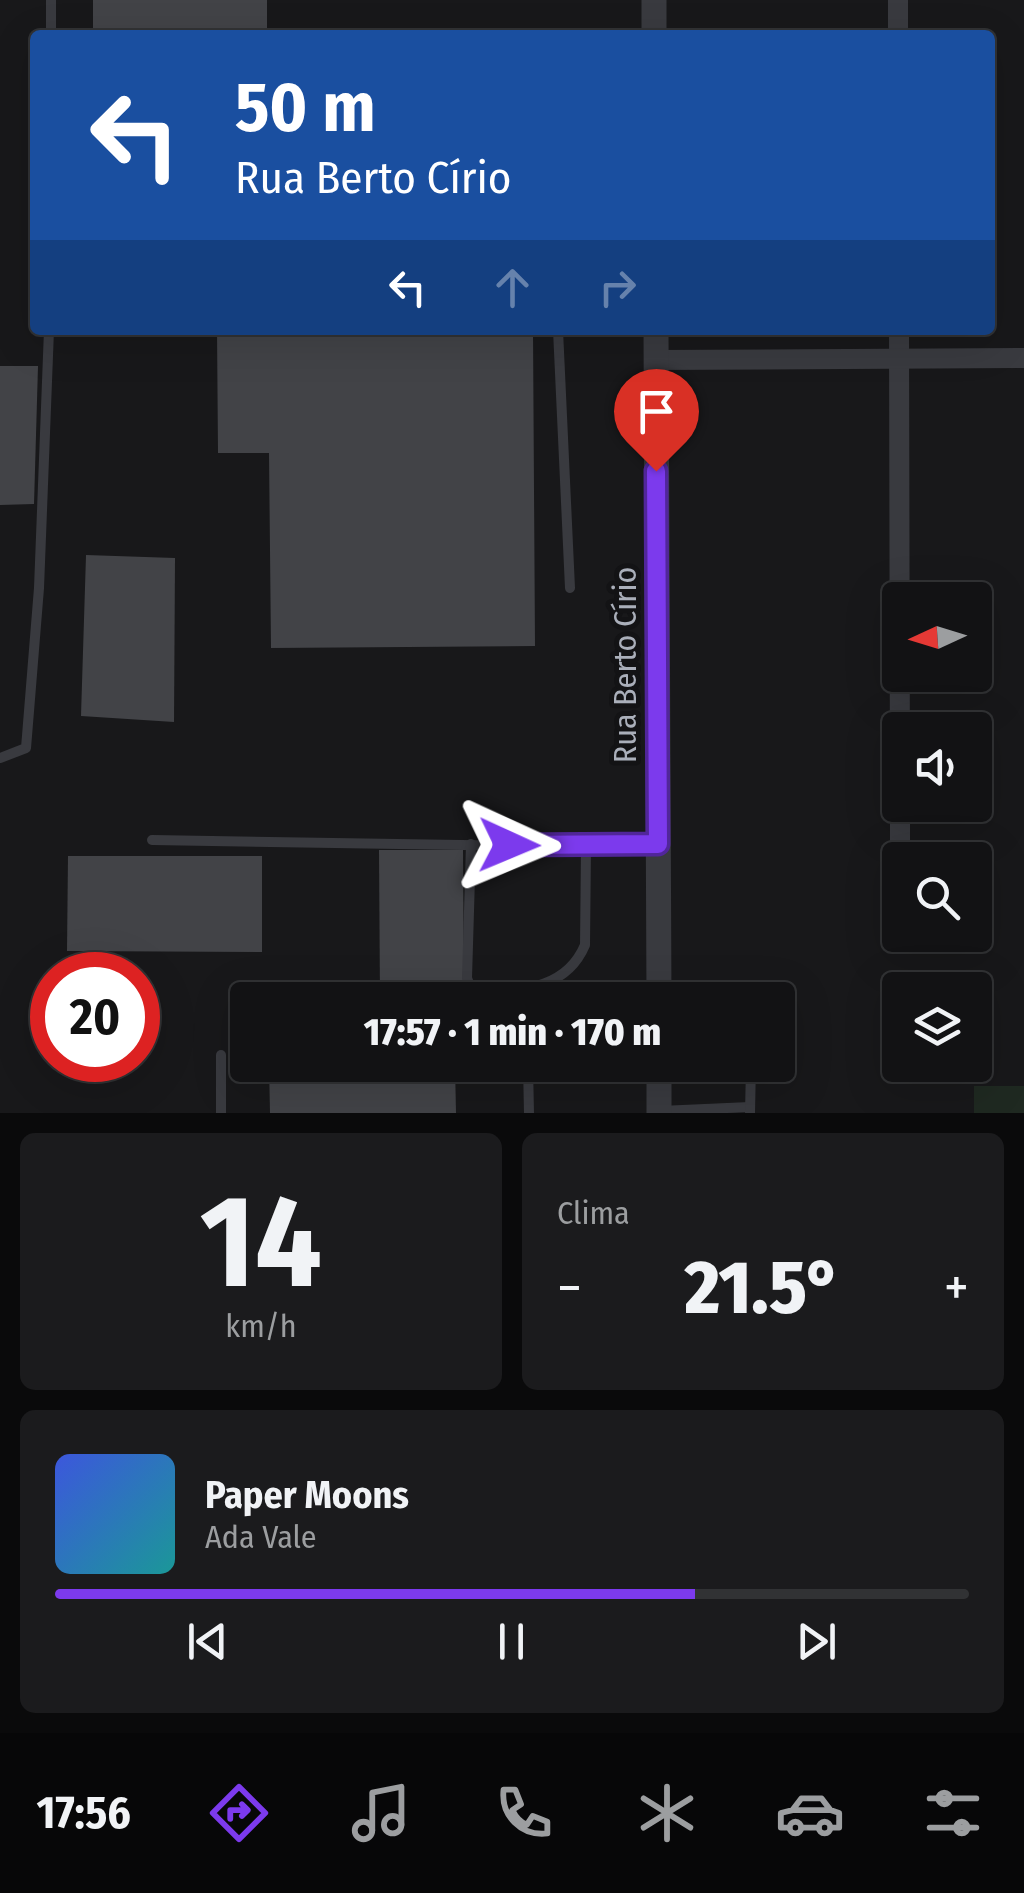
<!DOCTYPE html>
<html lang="pt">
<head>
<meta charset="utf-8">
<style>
  body { margin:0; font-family:"Fira Sans Condensed",sans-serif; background:#1b1b1d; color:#f1f3f6; height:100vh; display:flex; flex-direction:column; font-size:38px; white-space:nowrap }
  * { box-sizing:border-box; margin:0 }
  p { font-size:32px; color:#9c9ea0 }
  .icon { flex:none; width:55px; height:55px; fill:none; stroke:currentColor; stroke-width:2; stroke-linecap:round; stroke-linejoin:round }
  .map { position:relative; height:1113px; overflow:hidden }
  .sheet { display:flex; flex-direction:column; gap:20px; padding:20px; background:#0a0a0b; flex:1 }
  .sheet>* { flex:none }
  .guide { position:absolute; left:30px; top:30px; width:965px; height:305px; border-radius:10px; box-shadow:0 10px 40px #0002,0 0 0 2px #313234; background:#1a4fa0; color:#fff; overflow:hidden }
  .needle { width:65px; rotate:266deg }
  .buttons { position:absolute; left:882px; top:582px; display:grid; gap:20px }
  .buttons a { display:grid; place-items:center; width:110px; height:110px; border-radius:10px; background:#121214; box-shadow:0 10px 40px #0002,0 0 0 2px #313234; font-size:50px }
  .speed { position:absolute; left:30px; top:952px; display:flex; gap:20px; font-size:50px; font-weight:700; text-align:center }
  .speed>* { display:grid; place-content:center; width:130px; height:130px; border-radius:50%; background:#121214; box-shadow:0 10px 40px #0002,0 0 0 2px #313234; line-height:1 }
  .speed .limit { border:15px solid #d22; background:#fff; color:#111 }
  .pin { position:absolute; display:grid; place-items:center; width:85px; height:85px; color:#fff; margin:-102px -42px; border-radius:50% 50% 50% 0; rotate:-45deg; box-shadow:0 0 10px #0007 }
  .pin .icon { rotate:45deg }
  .me { position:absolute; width:110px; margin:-55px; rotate:91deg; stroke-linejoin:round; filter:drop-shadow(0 0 8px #0008) }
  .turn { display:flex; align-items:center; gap:35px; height:210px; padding:0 40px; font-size:45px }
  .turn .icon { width:130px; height:130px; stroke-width:2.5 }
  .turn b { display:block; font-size:70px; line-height:85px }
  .lanes { display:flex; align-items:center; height:95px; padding:0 40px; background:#0003; justify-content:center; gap:50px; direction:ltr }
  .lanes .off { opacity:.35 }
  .big { font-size:75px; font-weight:800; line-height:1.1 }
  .sheet .tile { flex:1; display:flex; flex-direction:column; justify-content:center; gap:15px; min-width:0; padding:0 35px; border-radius:15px; background:#1b1b1d }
  .sheet .dial { align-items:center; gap:0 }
  .dial b { font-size:130px; line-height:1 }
  .song { display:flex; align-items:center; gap:30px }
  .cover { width:120px; height:120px; border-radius:15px; background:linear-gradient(135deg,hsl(230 70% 55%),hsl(180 70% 35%)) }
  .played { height:10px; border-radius:5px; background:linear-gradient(90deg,#7c3aed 70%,#313234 70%) }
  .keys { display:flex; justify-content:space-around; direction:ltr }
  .heat { display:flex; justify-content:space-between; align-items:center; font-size:55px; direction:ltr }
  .sheet .tiles { flex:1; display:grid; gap:20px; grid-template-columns:1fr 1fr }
  .tile:last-child { grid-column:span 2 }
  .trip { position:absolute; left:230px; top:982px; width:565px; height:100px; border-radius:10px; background:#121214; box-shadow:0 10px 40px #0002,0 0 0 2px #313234; font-weight:800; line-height:100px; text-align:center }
  .tabs { display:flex; height:160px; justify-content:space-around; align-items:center; background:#070708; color:#9c9ea0 }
  .tabs .icon { width:70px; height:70px }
  .tabs .active { color:#7c3aed }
  .tabs b { font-size:45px; color:#f1f3f6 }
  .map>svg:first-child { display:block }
</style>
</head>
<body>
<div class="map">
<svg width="1024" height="1113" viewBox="0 0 1024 1113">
  <rect width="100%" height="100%" fill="#18181a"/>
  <rect fill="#1f2921" x="974" y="1086" width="50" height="27"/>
  <g fill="#424347">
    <rect x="93" y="0" width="174" height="35"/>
    <polygon points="217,330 533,330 535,646 271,648 269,453 218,453"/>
    <polygon points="0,366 38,366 34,504 0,505"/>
    <polygon points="86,555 175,558 174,722 81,716"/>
    <polygon points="379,850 463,850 464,1000 380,1000"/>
    <polygon points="68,856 262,856 262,952 67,951"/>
    <polygon points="269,1065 455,1065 456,1113 270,1113"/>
  </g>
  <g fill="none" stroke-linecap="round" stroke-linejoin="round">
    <g stroke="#393a3f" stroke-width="10">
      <polyline points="51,0 51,35"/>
      <polyline points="558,330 570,588"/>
      <polyline points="0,758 26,748 39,588 49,330"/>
      <polyline points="152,840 586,847 657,844"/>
      <path d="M471,844L467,978L471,989L479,993C521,990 566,990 585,945L586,847"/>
      <polyline points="528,1065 529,1113"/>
      <polyline points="660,1111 750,1107"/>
      <polyline points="221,1113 221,1055"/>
      <polyline points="750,1113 751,1065"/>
    </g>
    <g stroke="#393a3f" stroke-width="20">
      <polyline points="898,0 898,35"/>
      <polyline points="899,330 900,790"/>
      <polyline points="656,360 1024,358"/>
      <polyline points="900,805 900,860"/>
      <polyline points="900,935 900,937"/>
    </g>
    <g stroke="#393a3f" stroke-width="25">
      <polyline points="654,0 654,35"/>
      <polyline points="656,330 659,1000"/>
      <polyline points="659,1065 659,1113"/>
    </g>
  </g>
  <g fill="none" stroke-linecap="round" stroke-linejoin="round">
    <defs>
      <polyline id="route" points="509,845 658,844 656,471"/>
    </defs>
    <use href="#route" stroke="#51269a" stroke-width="25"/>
    <use href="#route" stroke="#7c3aed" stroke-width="18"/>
  </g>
  <g text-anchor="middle" stroke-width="10" stroke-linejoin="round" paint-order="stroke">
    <g font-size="32" fill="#aaafba" stroke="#131315">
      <text transform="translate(625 665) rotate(-90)" y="11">Rua Berto Círio</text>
    </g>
  </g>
</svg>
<div class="buttons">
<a><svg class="needle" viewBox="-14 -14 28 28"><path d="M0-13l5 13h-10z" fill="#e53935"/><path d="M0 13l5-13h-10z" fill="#9c9ea0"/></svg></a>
<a><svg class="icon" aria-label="sound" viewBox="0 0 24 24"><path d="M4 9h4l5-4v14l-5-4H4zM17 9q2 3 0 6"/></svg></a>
<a><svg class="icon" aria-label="search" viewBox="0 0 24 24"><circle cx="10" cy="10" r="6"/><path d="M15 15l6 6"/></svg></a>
<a><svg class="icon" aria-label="layers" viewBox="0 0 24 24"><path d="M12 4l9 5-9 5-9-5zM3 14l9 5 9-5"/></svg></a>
</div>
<div class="speed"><div class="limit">20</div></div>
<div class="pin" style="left:656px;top:471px;background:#d93025"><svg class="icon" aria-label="arrive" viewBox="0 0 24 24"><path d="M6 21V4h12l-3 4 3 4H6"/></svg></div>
<svg class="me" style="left:509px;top:845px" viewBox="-20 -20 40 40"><path d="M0-17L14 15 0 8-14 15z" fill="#7c3aed" stroke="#fff" stroke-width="4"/></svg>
<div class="trip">17:57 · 1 min · 170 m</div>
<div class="guide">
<div class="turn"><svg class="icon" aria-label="left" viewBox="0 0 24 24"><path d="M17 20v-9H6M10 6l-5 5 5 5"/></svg><div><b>50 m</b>Rua Berto Círio</div></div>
<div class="lanes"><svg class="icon" aria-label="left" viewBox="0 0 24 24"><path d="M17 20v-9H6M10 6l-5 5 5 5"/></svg><svg class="icon off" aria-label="ahead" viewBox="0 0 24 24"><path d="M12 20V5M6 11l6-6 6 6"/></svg><svg class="icon off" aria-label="right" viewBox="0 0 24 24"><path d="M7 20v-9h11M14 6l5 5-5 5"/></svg></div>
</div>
</div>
<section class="sheet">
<div class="tiles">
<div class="tile dial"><b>14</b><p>km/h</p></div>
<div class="tile"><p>Clima</p>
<div class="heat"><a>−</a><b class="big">21.5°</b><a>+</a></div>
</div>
<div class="tile">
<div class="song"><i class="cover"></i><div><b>Paper Moons</b><p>Ada Vale</p></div></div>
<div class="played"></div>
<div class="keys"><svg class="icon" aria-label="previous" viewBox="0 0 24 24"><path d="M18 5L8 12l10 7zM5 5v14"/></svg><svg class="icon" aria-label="pause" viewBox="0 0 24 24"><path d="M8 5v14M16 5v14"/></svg><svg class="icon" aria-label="next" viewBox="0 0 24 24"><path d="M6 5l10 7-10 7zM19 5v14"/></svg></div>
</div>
</div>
</section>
<nav class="tabs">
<b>17:56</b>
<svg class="icon active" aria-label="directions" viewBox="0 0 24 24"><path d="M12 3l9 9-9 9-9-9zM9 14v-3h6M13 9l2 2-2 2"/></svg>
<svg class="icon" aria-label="music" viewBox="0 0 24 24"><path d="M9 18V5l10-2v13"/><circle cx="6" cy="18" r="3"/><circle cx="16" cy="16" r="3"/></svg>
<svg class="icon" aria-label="phone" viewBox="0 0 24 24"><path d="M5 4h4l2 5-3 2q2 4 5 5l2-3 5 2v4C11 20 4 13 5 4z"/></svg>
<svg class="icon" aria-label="climate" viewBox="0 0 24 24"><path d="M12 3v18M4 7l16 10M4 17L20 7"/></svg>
<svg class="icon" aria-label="car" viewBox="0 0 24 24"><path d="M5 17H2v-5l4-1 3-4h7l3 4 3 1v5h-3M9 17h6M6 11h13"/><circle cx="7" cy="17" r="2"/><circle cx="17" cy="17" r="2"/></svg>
<svg class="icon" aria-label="filters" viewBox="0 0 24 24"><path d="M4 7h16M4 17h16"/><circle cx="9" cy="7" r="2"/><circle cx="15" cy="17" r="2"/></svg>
</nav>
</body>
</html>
